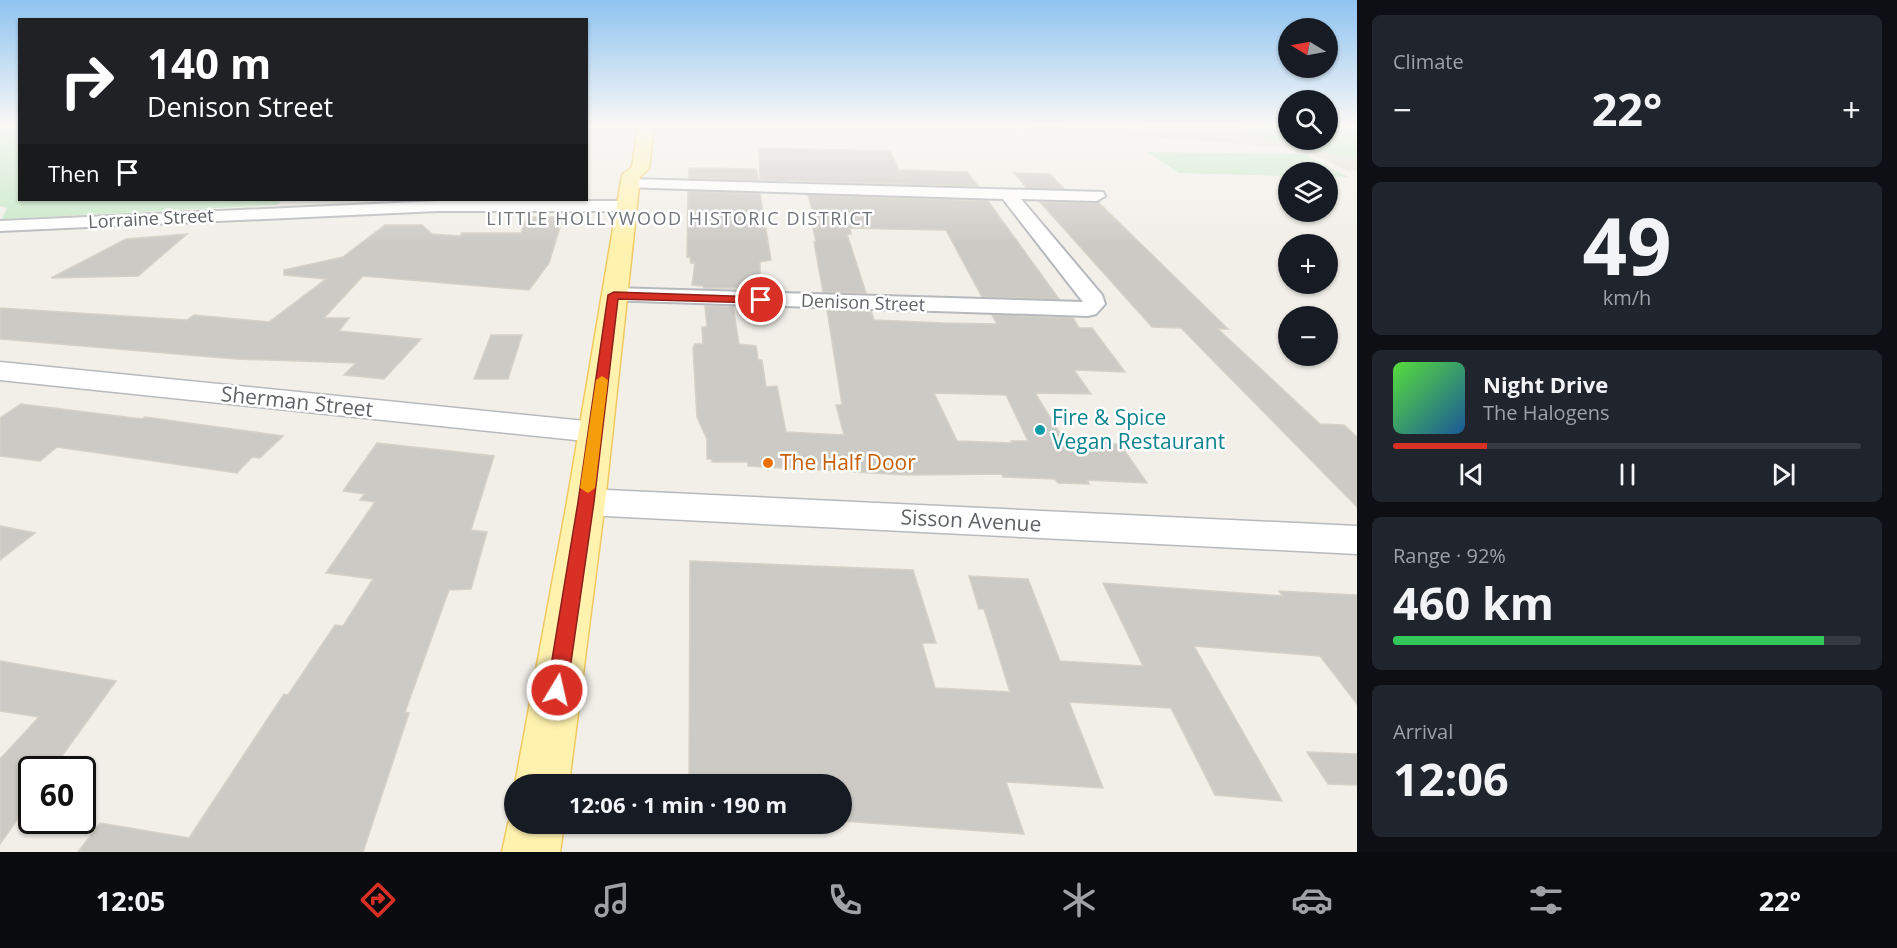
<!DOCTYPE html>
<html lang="en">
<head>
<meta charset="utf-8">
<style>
  body { margin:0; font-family:"Open Sans",sans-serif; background:#20242c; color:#f1f3f6; height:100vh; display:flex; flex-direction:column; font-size:22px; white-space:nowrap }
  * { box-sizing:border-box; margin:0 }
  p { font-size:20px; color:#9ea1a6 }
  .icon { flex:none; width:33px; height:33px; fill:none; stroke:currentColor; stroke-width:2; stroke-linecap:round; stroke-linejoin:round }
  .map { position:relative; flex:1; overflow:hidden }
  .side { display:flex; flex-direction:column; gap:15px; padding:15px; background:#0d0f14; width:540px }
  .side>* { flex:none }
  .banner { position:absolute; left:18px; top:18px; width:570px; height:183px; border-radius:0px; box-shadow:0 2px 4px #0004; background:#202124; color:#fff; overflow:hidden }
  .needle { width:39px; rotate:280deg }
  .buttons { position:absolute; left:1278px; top:18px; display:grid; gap:12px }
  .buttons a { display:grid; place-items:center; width:60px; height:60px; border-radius:50%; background:#171b24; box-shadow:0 2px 4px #0004; font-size:30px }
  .speed { position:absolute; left:18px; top:756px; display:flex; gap:12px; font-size:30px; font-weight:700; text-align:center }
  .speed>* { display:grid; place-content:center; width:78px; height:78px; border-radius:50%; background:#171b24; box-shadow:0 2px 4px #0004; line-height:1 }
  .speed .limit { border:3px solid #111; border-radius:9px; background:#fff; color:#111 }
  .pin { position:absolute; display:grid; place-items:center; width:51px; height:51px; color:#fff; margin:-26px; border:3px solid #fff; border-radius:50%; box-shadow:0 2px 6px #0007 }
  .me { position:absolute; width:66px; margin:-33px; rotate:9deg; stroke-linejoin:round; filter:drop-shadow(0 0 4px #0008) }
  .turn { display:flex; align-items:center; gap:21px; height:126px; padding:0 30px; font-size:27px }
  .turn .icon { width:78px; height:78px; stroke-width:2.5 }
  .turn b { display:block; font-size:42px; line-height:51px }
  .then { display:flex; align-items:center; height:57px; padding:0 30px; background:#0003; gap:12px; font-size:22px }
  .big { font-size:45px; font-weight:700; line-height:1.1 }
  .side .card { flex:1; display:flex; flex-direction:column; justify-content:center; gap:9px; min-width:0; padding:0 21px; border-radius:9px; background:#20242c }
  .side .dial { align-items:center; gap:0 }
  .dial b { font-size:78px; line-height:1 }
  .song { display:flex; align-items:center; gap:18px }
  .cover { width:72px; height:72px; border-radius:9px; background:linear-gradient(135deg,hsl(110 70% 55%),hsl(210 70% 35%)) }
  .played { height:6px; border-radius:3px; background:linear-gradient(90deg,#d93025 20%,#363941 20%) }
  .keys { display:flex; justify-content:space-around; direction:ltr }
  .heat { display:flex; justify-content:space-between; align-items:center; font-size:33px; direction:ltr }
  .charge { height:9px; border-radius:4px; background:linear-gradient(90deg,#34c759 92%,#363941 0) }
  .trip { position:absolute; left:504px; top:774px; width:348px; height:60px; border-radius:30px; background:#171b24; box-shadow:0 2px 4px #0004; font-weight:700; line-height:60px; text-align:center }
  .tab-bar { display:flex; height:96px; justify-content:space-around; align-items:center; background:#090b0e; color:#9ea1a6 }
  .tab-bar .icon { width:42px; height:42px }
  .tab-bar .on { color:#d93025 }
  .tab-bar b { font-size:27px; color:#f1f3f6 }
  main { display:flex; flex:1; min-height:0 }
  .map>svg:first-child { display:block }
</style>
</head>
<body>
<main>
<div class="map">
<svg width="1357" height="852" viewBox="0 0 1357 852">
  <rect width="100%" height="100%" fill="#f1efe8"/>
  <polygon fill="#e1ded6" points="1008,126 1288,126 1288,140 1328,140 1328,126 1357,126 1357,171 1347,171 1303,149"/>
  <g fill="#c5e8c5">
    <polygon points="0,126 19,126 20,200 283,200 277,205 2,219 7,208 0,206"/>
    <polygon points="1028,126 1158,126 1116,131"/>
    <polygon points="1237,126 1288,126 1288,140 1328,140 1328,126 1357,126 1357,159 1268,140"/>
    <polygon points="1147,152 1304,154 1348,177 1328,176 1328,172 1288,172 1288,176 1179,173"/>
  </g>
  <g fill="#cccac5" stroke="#d6d1c6" stroke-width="1.5" fill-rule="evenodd">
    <polygon points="759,148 890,151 899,170 967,172 978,186 760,180"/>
    <polygon points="689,168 756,169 758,180 689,178"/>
    <polygon points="1014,173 1050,174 1064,189 1027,188"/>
    <polygon points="688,191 760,194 771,260 760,262 760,288 704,288 703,286 692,285 695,263 691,263 690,257 687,257"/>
    <polygon points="808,195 988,201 1059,299 982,297 946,230 889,229 850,228 851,234 847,234 866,293 823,292 814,242 816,242 813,228 818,228"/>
    <polygon points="1040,202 1099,203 1228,329 1218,329 1320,424 1344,425 1357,437 1357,507 1181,328 1152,327"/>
    <polygon points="527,217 563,217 549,263 529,290 363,276 324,318 349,318 339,331 421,339 384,379 344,375 356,363 236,359 0,339 0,308 187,320 194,315 269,322 326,279 284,275 284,270 343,257 385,225 422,225 432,234 460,236 462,233 521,233"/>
    <polygon points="187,234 138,276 51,278 126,239"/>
    <path d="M705,306H733L739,344L756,346L758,360H762L766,387L777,386L786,432L844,435L836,405H842L827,310L871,311L874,320L944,323L997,324L992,315L1073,318L1079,328H1092L1125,372L1074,370L1091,394L1035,393L1063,438L1105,440L1108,444H1120L1147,483L1087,480L1089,484L1058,483L1055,479L1003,477L1002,474L907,475L748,466V462H712V459H707V439L697,417L693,348L695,344H703L702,327H707ZM934,393L1006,395L1028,441H1011L1012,443L957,441Z"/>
    <polygon points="491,335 522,335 508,379 474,379"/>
    <polygon points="21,404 142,419 145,417 283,436 260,458 252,457 237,473 57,447 40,461 0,456 0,418"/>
    <polygon points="377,443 494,456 471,530 487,532 471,589 449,590 405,712 409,713 363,852 78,852 100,823 189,838 284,694 288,695 335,625 343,626 373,579 326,573 375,502 360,500 365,494 343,491"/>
    <polygon points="0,526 35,533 0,560"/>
    <polygon points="690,561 913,570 936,643 922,643 935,688 1010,692 984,609 979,609 969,576 1028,579 1060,661 1143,666 1103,583 1283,596 1279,591 1357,595 1357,704 1320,656 1194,646 1282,801 1215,795 1171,708 1069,702 1103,788 1006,782 1024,834 842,821 842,784 689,784"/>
    <polygon points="0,661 116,681 52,770 32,770 32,799 0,844 0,759 39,717 0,711"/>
    <polygon points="1307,752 1357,754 1357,785 1328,784"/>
  </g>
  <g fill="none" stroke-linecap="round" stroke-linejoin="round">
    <defs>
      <g id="street">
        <polygon points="629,179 1103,192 1105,196 1097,201 1021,199 1102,295 1105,304 1096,314 1088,316 606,300 603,295 606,290 614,288 1083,302 1003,199 623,187 621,184"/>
        <polygon points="438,201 626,201 632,202 635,206 632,210 626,211 438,211 0,231 0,221"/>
      </g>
      <g id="secondary">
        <polygon points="0,362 595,422 607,425 612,432 607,439 595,442 0,380"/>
        <polygon points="586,489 1357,526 1357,554 586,515 573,511 567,502 573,493"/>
      </g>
      <g id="primary">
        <polygon points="638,126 654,126 649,169 640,177 605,502 569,784 515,784 567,502 622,175 632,167"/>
        <polygon points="514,808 514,824 564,824 560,852 502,852 508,824"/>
      </g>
    </defs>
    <use href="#street" stroke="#b5b8bc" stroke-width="4"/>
    <use href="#secondary" stroke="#b6babf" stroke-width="3"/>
    <use href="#primary" stroke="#f2c960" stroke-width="3"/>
    <use href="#street" fill="#fff" fill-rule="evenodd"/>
    <use href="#secondary" fill="#fff" fill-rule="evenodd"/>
    <use href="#primary" fill="#fff2af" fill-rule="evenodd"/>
  </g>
  <linearGradient id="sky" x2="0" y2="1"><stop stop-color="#8fc3f1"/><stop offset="0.51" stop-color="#f9f8f5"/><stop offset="1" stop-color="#f9f8f5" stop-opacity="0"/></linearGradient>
  <rect width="1357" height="245" fill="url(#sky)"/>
  <polygon fill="#d93025" stroke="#8d1f18" stroke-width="1.5" points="614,292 761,297 767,300 761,303 618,299 594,502 567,690 564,696 557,699 550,696 547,690 578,502 608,295"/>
  <polygon fill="#f59e0b" points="602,376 608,380 595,488 588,493 580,488 596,380"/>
  <circle fill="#0f9aa8" stroke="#fff" stroke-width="2" cx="1040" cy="430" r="6"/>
  <circle fill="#e8710a" stroke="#fff" stroke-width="2" cx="768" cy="463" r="6"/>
  <g text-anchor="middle" stroke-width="5" stroke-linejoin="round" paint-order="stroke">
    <g font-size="18" fill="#5f6368" stroke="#fff">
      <text transform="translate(151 219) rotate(-3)" y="6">Lorraine Street</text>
      <text transform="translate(863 303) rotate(2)" y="6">Denison Street</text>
    </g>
    <g font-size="18" letter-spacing="1.5" fill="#70757a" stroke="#fff">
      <text x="680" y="225">LITTLE HOLLYWOOD HISTORIC DISTRICT</text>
    </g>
    <g font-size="21" fill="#5f6368" stroke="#fff">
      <text transform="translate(297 402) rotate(6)" y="7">Sherman Street</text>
      <text transform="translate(971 521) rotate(3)" y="7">Sisson Avenue</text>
    </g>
    <g font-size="21" fill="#0d838f" stroke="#fff" text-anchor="start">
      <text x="1052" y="425">Fire &amp; Spice<tspan x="1052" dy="24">Vegan Restaurant</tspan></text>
    </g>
    <g font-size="21" fill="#c56008" stroke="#fff" text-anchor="start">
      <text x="780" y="470">The Half Door</text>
    </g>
  </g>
</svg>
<div class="buttons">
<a><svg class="needle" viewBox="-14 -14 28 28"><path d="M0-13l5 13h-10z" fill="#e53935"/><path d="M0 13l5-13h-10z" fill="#9ea1a6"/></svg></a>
<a><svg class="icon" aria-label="search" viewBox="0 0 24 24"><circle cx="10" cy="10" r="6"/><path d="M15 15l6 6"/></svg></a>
<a><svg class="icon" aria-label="layers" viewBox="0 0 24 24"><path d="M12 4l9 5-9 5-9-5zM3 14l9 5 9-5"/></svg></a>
<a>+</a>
<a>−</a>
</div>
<div class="speed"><div class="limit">60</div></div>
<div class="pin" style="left:761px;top:300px;background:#d93025"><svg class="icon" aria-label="arrive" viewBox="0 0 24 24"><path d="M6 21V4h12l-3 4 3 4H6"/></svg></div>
<svg class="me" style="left:557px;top:690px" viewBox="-20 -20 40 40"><circle r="17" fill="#d93025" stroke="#fff" stroke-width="3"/><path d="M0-11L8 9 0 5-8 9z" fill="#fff"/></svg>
<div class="trip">12:06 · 1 min · 190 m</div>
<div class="banner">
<div class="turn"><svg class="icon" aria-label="right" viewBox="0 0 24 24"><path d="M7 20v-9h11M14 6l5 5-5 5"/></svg><div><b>140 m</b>Denison Street</div></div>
<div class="then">Then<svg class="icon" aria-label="arrive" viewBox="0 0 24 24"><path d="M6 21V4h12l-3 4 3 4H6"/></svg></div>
</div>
</div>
<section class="side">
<div class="card"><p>Climate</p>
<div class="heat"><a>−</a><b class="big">22°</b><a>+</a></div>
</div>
<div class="card dial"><b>49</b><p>km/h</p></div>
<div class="card">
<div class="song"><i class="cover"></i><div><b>Night Drive</b><p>The Halogens</p></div></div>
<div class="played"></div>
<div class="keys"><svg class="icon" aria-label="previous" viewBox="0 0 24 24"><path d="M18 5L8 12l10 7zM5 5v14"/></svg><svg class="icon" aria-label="pause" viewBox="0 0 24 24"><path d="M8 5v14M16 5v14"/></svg><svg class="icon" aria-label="next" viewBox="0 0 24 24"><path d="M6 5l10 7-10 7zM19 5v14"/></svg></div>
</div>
<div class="card"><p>Range · 92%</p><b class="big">460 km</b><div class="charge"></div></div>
<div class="card"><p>Arrival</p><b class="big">12:06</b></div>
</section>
</main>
<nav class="tab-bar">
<b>12:05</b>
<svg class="icon on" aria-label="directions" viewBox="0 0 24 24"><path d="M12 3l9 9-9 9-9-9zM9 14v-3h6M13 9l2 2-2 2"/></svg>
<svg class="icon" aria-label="music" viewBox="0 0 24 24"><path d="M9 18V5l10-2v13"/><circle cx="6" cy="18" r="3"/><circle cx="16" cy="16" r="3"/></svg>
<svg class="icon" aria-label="phone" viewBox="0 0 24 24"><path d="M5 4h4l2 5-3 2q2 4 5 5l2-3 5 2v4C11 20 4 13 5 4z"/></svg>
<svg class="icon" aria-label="climate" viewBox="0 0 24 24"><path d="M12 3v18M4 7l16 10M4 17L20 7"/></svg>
<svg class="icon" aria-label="car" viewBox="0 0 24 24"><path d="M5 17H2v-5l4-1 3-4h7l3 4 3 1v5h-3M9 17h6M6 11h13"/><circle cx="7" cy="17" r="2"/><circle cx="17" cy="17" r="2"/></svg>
<svg class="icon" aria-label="filters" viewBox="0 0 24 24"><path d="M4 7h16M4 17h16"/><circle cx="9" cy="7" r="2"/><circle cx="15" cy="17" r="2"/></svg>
<b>22°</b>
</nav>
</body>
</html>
